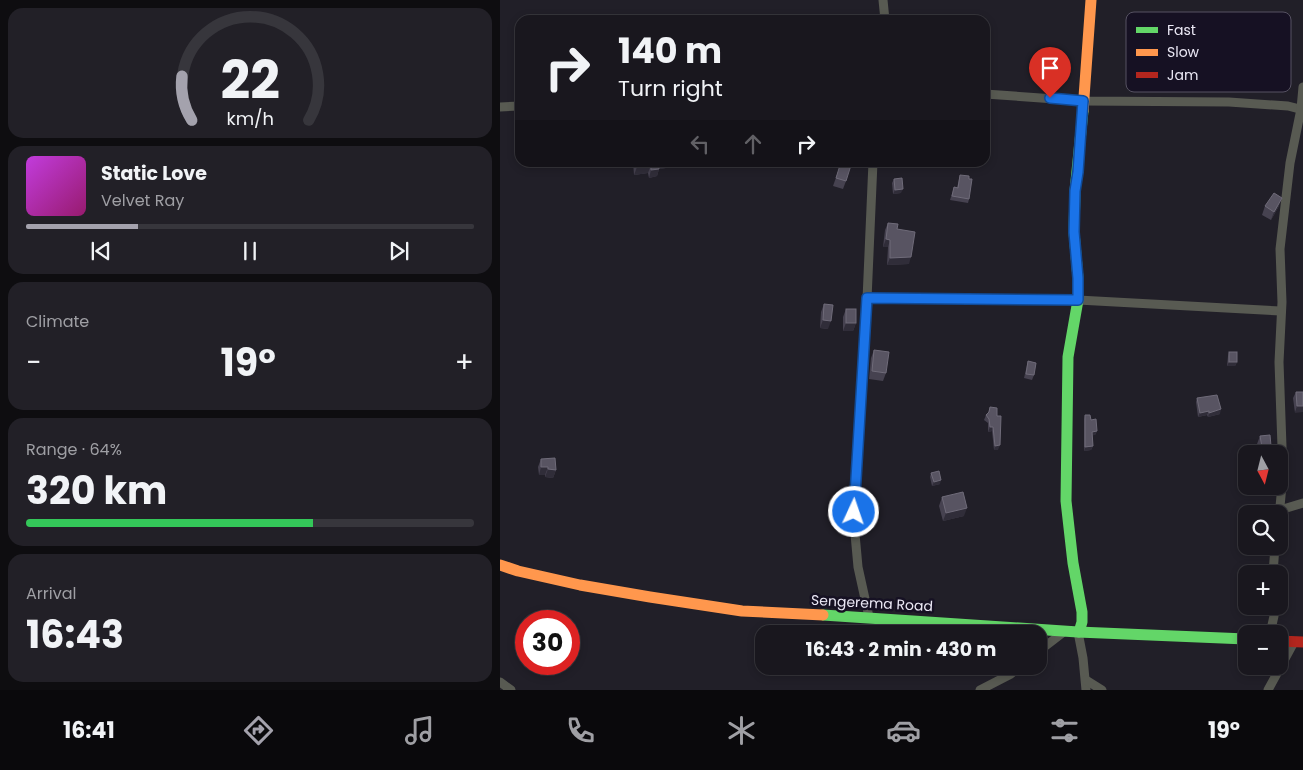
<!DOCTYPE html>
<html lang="en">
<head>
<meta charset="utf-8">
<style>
  body { margin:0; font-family:Poppins,sans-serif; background:#222027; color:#f1f3f6; height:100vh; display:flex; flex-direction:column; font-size:19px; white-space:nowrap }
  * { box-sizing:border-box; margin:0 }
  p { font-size:16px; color:#9f9fa4 }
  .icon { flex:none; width:28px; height:28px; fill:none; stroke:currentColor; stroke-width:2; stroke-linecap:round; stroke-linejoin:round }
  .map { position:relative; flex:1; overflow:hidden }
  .panel { display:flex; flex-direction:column; gap:8px; padding:8px; background:#0e0d10; width:500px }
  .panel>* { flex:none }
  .banner { position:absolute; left:15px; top:15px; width:475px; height:152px; border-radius:15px; box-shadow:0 2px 8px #0003,0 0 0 1px #37363c; background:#19171e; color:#f1f3f6; overflow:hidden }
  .needle { width:32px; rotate:173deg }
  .controls { position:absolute; left:738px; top:445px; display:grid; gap:10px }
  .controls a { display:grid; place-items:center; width:50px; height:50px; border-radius:10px; background:#19171e; box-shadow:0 2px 8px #0003,0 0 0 1px #37363c; font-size:25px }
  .speed { position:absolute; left:15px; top:610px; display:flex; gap:10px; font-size:25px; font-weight:700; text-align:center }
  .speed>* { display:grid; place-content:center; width:65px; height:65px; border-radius:50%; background:#19171e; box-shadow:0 2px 8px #0003,0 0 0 1px #37363c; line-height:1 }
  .speed .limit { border:8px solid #d22; background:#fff; color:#111 }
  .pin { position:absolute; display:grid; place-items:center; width:42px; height:42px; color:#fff; margin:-51px -21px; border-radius:50% 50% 50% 0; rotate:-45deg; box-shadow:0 0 5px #0007 }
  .pin .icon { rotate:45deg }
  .me { position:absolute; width:55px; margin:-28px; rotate:3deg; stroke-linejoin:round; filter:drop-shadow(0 0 4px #0008) }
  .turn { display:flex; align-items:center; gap:18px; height:105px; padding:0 20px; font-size:22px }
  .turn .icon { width:65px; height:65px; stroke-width:2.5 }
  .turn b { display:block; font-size:35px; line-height:42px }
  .lanes { display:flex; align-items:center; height:48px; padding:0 20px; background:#0003; justify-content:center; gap:25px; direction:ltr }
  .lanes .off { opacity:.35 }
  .big { font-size:38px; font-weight:700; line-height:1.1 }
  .panel .widget { flex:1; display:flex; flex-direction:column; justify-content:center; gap:8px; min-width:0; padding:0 18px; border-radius:15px; background:#222027 }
  .panel .dial { align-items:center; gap:0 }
  .dial svg { height:130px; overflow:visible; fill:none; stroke:#37363c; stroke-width:7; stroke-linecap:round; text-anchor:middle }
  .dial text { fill:#f1f3f6; stroke:none }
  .song { display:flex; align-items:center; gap:15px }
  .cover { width:60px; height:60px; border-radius:8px; background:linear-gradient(135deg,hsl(290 70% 55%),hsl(320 70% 35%)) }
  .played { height:5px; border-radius:2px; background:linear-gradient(90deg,#a4a2ad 25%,#37363c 25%) }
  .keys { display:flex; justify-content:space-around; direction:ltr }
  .heat { display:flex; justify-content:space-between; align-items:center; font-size:28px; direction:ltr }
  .charge { height:8px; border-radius:4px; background:linear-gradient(90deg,#34c759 64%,#37363c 0) }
  .trip { position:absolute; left:255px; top:625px; width:292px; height:50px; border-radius:15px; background:#19171e; box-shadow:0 2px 8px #0003,0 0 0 1px #37363c; font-weight:700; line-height:50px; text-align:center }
  .tabs { display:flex; height:80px; justify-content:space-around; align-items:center; background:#0a090c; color:#9f9fa4 }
  .tabs .icon { width:35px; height:35px }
  .tabs .active { color:#a4a2ad }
  .tabs b { font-size:22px; color:#f1f3f6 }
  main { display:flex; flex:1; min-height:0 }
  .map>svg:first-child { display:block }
</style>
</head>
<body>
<main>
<section class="panel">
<div class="widget dial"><svg viewBox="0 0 100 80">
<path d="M14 69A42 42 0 1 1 86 69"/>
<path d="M14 69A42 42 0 0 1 8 42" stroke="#a4a2ad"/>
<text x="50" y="56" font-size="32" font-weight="700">22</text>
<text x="50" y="72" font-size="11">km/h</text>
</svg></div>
<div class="widget">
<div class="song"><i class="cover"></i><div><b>Static Love</b><p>Velvet Ray</p></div></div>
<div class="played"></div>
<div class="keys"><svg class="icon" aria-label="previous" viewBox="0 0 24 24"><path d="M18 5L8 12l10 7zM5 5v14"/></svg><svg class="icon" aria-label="pause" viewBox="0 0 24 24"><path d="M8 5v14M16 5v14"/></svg><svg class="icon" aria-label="next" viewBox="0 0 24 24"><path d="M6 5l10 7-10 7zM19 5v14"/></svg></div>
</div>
<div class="widget"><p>Climate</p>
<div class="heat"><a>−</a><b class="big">19°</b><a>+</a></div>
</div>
<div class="widget"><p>Range · 64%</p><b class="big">320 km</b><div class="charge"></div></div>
<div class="widget"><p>Arrival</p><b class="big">16:43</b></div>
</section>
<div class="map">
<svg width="803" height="690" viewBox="0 0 803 690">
  <rect width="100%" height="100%" fill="#211f28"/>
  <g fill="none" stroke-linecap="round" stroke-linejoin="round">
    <g stroke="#585a52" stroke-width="9">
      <polyline points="383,0 385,20"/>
      <polyline points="485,94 583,101 729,102 788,106 803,110"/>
      <polyline points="0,107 20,106"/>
      <polyline points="367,298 578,300 781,311"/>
      <polyline points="780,510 803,503"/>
      <polyline points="779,517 783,475 779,362 782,302 780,249 790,163 801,109 803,87"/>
      <polyline points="773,574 775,546"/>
      <polyline points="369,617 358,567 353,512 365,345 373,162"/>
      <polyline points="578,632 583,658 586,690"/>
      <polyline points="770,634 774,616 773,606"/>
      <polyline points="539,651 565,631"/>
      <polyline points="586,680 602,690"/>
      <polyline points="0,682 11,690"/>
      <polyline points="480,690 511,674 520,666"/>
      <polyline points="768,690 794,642"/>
    </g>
    <g stroke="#63d668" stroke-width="11">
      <polyline points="323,615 578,632 746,639"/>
      <polyline points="579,632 582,622 582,612 573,563 566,501 568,357 578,300 578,278 574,232 575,191 583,111"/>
    </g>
    <g stroke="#ff974d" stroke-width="11">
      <polyline points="583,111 591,0"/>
      <polyline points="0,565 18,571 80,585 150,597 242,611 323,615"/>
    </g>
    <polyline stroke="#b3261e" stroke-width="11" points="779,641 803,642"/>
  </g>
  <g fill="#464250">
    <polygon points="133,162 168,162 166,168 159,169 157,176 149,178 148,173 134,175"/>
    <polygon points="339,169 346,181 343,189 333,186"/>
    <polygon points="460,175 469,199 468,203 450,200 454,187 457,188 459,179"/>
    <polygon points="394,179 401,193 393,194 392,183"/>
    <polygon points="765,206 779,206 771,220 762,215"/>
    <polygon points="388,223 397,229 409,264 387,265 388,247 383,247 385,230"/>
    <polygon points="324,304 328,329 320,328 321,312"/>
    <polygon points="346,309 356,323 353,331 343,331 343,317"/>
    <polygon points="374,350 386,373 383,381 369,379 371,358"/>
    <polygon points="729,352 737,362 735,366 727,366 728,356"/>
    <polygon points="528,361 534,375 532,380 524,378"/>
    <polygon points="796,392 803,392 795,413 793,398"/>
    <polygon points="697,398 720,414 708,417 707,415 698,417 696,402"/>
    <polygon points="490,407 497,416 498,450 494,450 492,431 488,432 488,423 484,420 486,415 488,413"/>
    <polygon points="585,415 591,420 597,431 595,435 592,435 593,446 591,450 584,451 584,419"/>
    <polygon points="760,436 771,446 768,454 758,454 757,444"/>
    <polygon points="41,459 56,470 53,478 45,477 45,475 39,475 38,467"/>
    <polygon points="431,473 440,484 432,486 430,477"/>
    <polygon points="442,497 464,516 443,521 439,506"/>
  </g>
  <g fill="#302d39">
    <polygon points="158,162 168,162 166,168 159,169 157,176 149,178 151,170"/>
    <polygon points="151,165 148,173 134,175 137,167"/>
    <polygon points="403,189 401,193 393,194 395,190"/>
    <polygon points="782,198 779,206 771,220 774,212"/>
    <polygon points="386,239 390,240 388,247 383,247"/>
    <polygon points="411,257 409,264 387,265 390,258"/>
    <polygon points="323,320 331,321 328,329 320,328"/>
    <polygon points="346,323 356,323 353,331 343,331"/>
    <polygon points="729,362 737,362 735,366 727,366"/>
    <polygon points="797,406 803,406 803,412 795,413"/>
    <polygon points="721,409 720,414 708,417 709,413"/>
    <polygon points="709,411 707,415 698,417 700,413"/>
    <polygon points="490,427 493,427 492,431 488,432"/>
    <polygon points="597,431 595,435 590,436 592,432"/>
    <polygon points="500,445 498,450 494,450 495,446"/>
    <polygon points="593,446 591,450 584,451 585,447"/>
    <polygon points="771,446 768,454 759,454 762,447"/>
    <polygon points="41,467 48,467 45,475 39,475"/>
    <polygon points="48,469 56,470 53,478 45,477"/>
    <polygon points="441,480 440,484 432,486 434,482"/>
    <polygon points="467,508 464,516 443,521 446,513"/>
  </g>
  <g fill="#585462" stroke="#6f6b79">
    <polygon points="136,162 158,162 159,169 151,170 151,165 137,167"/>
    <polygon points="341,162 352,162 346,181 336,178"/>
    <polygon points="460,175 469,176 469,179 472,179 469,199 452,196 454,187 458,188"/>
    <polygon points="402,178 403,189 395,190 394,179"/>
    <polygon points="774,193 782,198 774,212 765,206"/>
    <polygon points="388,223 398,224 397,229 415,232 411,257 390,258 390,240 386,239"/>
    <polygon points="324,304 333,305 331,321 323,320"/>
    <rect x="346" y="309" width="10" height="14"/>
    <polygon points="374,350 389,352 386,373 372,371"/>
    <rect x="729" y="352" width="8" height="10"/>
    <polygon points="528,361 536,363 534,375 526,374"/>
    <polygon points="796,392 803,392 803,406 797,406"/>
    <polygon points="717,395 721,409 709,413 709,411 700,413 697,398"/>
    <polygon points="490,407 497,408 497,416 501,416 500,445 495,446 493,427 490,427 489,419 486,415 489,412"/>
    <polygon points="585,415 590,415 591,420 596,419 597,431 592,432 593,446 585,447"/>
    <polygon points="770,435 771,446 762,447 760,436"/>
    <polygon points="55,458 56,470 48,469 48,467 41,467 41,459"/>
    <polygon points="439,471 441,480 434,482 431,473"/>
    <polygon points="463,492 467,508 446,513 442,497"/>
  </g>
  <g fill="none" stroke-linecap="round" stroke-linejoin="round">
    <defs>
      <polyline id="route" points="354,512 367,298 578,300 578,278 574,232 575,191 578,172 583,101 550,98"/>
    </defs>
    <use href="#route" stroke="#114b97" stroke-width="12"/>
    <use href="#route" stroke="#1a73e8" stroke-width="9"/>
  </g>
  <g text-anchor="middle" stroke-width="5" stroke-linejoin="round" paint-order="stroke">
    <g font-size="14" fill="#ebe8f5" stroke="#161123">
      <text transform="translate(372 603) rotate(3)" y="5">Sengerema Road</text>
    </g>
  </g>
  <rect x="626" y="12" width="165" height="80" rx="8" fill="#161123" stroke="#565262" stroke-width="1"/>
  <rect x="636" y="27" width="22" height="6" fill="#63d668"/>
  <rect x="636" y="49" width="22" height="7" fill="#ff974d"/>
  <rect x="636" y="72" width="22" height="6" fill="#b3261e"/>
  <g font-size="14" fill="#ebe8f5">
    <text x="667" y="35">Fast</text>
    <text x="667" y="57">Slow</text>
    <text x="667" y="80">Jam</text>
  </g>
</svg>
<div class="controls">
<a><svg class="needle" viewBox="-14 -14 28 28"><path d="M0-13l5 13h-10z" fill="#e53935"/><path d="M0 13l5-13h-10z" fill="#9f9fa4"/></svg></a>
<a><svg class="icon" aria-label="search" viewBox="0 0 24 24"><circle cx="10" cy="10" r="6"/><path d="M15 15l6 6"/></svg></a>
<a>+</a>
<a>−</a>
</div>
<div class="speed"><div class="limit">30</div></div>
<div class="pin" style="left:550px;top:98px;background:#d93025"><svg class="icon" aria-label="arrive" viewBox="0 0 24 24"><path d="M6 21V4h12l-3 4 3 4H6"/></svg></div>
<svg class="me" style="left:354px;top:512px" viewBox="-20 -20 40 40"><circle r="17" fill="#1a73e8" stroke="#fff" stroke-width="3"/><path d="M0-11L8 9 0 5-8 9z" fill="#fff"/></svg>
<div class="trip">16:43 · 2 min · 430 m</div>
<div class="banner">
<div class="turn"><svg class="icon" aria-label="right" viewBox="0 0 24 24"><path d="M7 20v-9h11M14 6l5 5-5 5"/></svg><div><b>140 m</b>Turn right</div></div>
<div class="lanes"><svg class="icon off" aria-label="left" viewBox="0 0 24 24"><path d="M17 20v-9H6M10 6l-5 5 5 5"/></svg><svg class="icon off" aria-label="ahead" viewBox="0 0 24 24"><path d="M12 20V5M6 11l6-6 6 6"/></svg><svg class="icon" aria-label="right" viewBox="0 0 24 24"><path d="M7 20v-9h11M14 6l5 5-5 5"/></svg></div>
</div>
</div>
</main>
<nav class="tabs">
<b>16:41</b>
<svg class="icon active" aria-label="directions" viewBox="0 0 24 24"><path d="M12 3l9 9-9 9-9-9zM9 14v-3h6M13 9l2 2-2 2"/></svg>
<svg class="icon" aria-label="music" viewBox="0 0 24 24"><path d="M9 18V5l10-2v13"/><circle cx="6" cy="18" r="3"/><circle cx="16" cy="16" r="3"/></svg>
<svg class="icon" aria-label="phone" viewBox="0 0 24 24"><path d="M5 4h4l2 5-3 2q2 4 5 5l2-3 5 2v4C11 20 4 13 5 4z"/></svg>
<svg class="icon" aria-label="climate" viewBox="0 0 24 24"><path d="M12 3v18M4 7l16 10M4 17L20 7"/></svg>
<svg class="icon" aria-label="car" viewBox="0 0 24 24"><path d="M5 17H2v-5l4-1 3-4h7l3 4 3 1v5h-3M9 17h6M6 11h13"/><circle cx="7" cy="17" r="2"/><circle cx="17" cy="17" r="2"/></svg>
<svg class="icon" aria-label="filters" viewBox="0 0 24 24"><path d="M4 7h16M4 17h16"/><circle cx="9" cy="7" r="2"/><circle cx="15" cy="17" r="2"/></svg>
<b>19°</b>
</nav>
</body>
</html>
